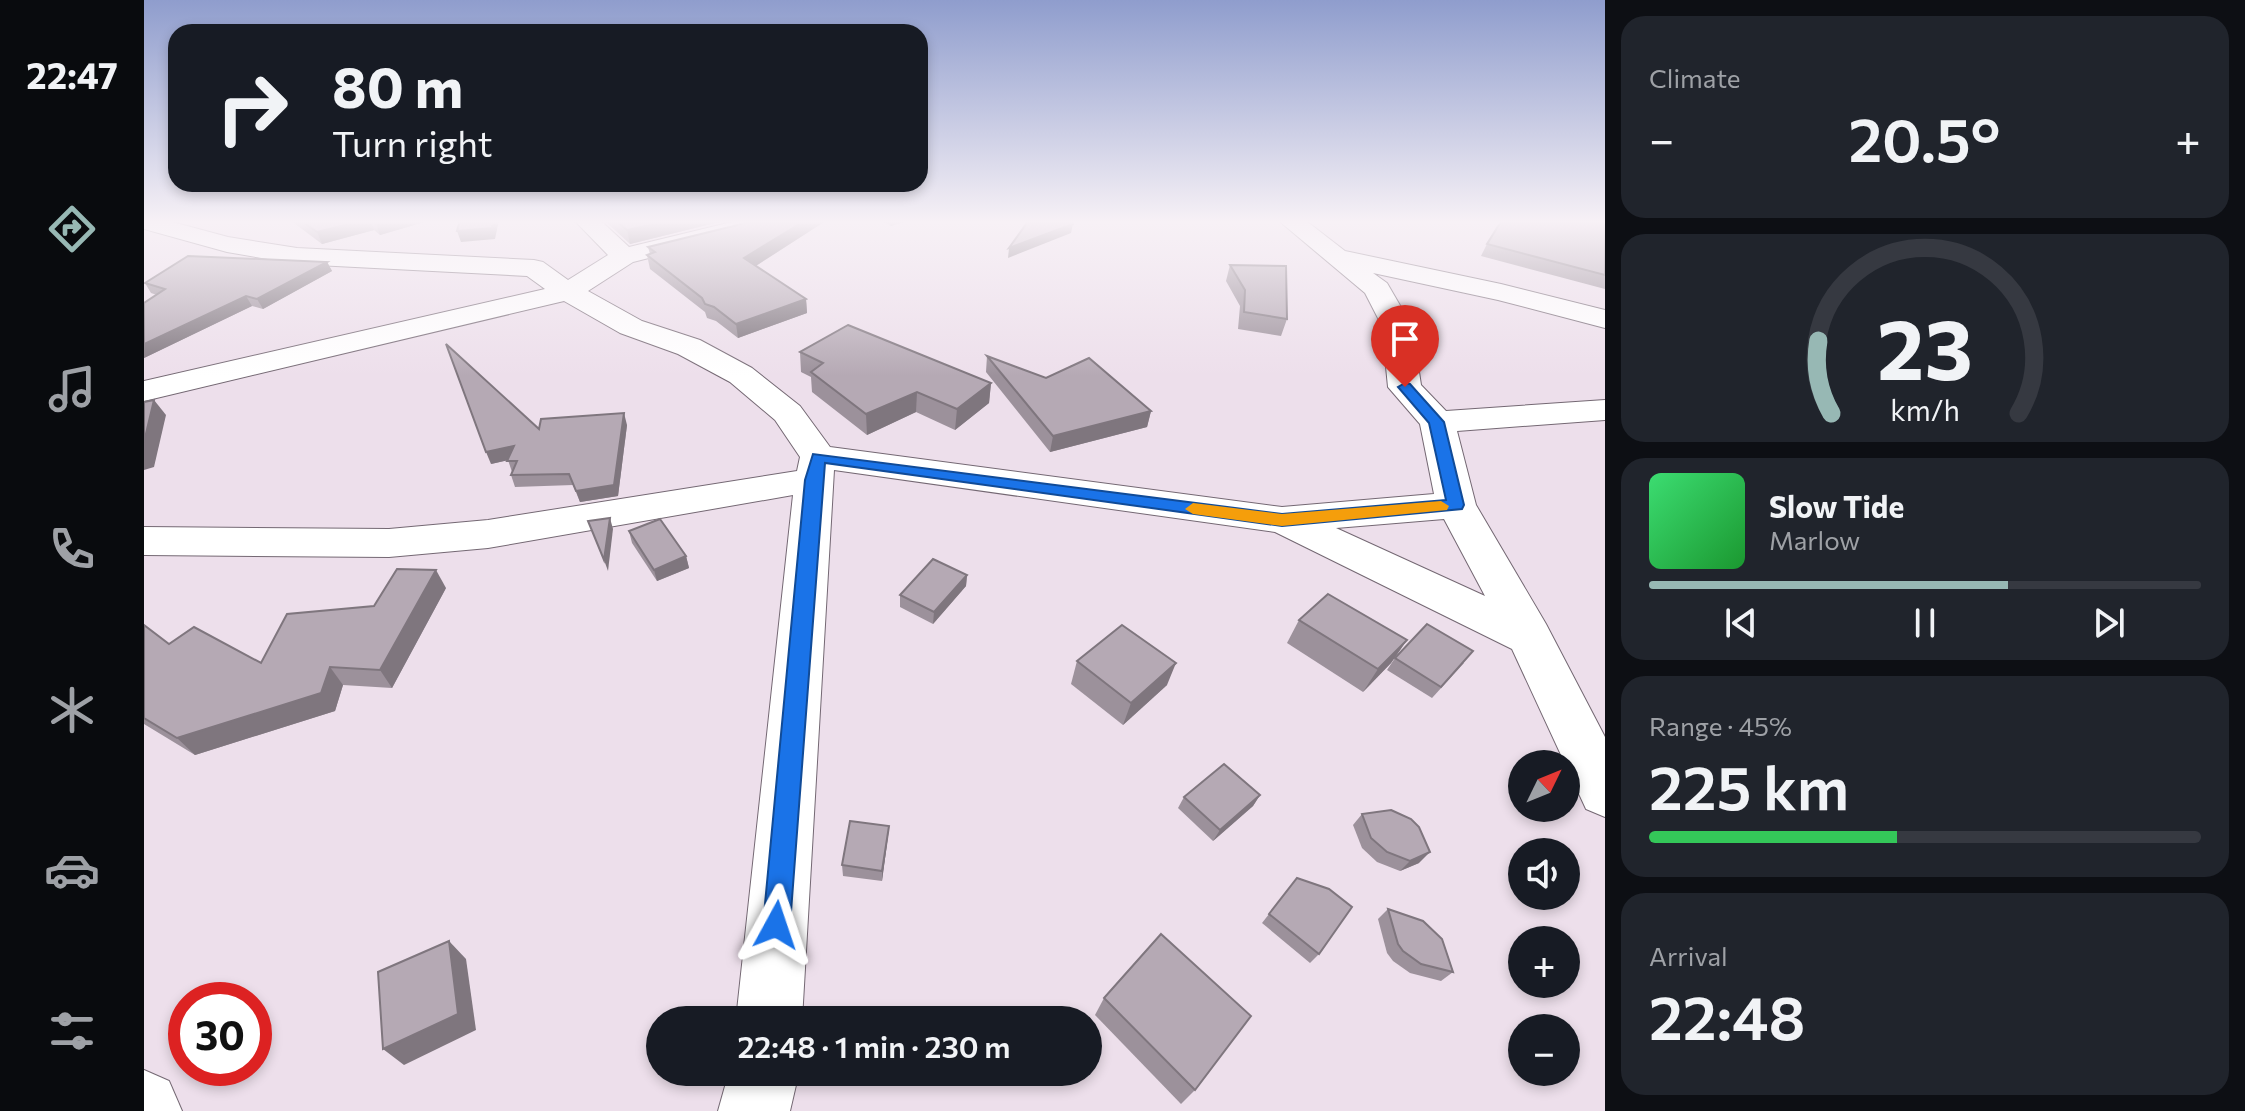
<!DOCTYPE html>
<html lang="en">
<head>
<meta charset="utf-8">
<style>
  body { margin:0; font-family:Commissioner,sans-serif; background:#20242c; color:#f1f3f6; height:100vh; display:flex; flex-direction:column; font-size:30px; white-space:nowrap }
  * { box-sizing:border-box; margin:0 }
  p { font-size:26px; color:#9ea1a6 }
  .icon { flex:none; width:44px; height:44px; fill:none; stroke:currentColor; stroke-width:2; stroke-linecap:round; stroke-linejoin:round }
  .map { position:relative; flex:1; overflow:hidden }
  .sheet { display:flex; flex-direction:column; gap:16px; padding:16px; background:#0d0f14; width:640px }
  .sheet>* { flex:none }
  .banner { position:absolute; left:24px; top:24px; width:760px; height:168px; border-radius:24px; box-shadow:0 4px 12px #0003; background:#171b24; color:#f1f3f6; overflow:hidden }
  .needle { width:52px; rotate:47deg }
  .tools { position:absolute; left:1364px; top:750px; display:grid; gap:16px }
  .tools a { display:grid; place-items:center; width:72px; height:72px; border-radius:50%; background:#171b24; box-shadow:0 4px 12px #0003; font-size:40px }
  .speed { position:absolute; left:24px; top:982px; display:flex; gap:16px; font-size:40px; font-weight:700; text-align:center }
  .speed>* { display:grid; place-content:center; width:104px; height:104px; border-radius:50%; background:#171b24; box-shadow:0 4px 12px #0003; line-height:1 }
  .speed .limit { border:12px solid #d22; background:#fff; color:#111 }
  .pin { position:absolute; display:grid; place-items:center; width:68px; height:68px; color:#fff; margin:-82px -34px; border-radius:50% 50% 50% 0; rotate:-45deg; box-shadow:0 0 8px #0007 }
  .pin .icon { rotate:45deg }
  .me { position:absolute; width:88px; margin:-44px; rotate:5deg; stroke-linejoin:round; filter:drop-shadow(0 0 6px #0008) }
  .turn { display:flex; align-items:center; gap:28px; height:168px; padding:0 32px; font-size:36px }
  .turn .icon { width:104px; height:104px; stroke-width:2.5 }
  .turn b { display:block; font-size:56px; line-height:68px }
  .big { font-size:60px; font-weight:600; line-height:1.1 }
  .sheet .card { flex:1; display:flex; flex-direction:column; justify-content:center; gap:12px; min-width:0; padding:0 28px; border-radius:24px; background:#20242c }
  .sheet .dial { align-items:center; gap:0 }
  .dial svg { height:208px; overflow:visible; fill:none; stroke:#363941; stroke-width:7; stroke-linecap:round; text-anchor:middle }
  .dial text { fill:#f1f3f6; stroke:none }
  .song { display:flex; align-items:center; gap:24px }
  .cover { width:96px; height:96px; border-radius:12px; background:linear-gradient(135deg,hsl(140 70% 55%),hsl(130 70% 35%)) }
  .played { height:8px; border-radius:4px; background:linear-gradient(90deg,#97b8b4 65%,#363941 65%) }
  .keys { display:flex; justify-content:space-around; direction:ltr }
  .heat { display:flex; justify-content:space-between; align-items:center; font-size:44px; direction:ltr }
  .charge { height:12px; border-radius:6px; background:linear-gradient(90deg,#34c759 45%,#363941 0) }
  .trip { position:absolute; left:502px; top:1006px; width:456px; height:80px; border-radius:40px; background:#171b24; box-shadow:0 4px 12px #0003; font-weight:600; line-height:80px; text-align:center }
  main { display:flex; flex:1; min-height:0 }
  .tabs { display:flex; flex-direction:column; width:144px; justify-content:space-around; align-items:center; background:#090b0e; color:#9ea1a6 }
  .tabs .icon { width:56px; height:56px }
  .tabs .current { color:#97b8b4 }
  .tabs b { font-size:36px; color:#f1f3f6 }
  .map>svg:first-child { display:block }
</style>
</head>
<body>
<main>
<nav class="tabs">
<b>22:47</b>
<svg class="icon current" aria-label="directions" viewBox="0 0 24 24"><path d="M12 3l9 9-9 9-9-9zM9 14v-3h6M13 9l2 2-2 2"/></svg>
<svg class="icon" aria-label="music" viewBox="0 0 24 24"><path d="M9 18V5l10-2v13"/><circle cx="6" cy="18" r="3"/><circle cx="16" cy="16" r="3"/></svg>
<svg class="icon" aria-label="phone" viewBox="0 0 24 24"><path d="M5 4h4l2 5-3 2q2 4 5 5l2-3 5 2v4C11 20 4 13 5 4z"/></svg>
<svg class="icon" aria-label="climate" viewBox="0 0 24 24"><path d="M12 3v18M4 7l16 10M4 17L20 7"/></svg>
<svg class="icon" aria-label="car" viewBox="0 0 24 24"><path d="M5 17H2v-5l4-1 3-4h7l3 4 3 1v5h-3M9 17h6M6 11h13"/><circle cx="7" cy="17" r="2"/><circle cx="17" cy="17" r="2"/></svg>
<svg class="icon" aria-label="filters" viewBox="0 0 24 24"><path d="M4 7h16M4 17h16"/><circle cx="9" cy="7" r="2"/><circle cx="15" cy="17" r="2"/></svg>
</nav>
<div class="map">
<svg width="1461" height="1111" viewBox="0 0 1461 1111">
  <rect width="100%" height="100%" fill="#eddfeb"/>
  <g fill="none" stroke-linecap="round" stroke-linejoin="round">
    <defs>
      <g id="minor">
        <path d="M0,220H21L84,237L153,248L390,260L399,262L424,280L464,255L430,220H456L485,247L596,220H638L635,225L489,262L444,291L498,321L556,340L608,368L656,406L686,447L1138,507L1290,494L1276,424L1244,387L1238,326L1221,293L1134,220H1161L1201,251L1357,284L1461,310V328L1354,300L1229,273L1243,283L1268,326L1277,385L1302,411L1461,400V420L1313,431L1332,505L1402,624L1461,737V817L1442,809L1368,649L1131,532L690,470L658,1020H592L649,495L344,548L245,557L0,555V527L245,529L344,520L653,471L656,457L631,420L586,382L534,354L476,333L420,301L0,401V381L401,289L383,276L153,264L83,252L0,229ZM1300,519L1341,596L1192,528Z"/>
        <polygon points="0,1070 25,1081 38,1111 0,1111"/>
        <polygon points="585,1072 655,1072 646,1111 574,1111"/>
      </g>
    </defs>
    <use href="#minor" stroke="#746873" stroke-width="2"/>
    <use href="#minor" fill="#fff" fill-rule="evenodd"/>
  </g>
  <g fill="#9c919b">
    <polygon points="146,220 287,220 236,235 230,230 178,244"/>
    <polygon points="460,220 583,220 486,244"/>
    <polygon points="614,220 683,220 612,266 662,299 663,313 594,338 572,321 563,318 561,312 506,269 503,255 506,254 504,247"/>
    <polygon points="736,220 765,220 747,226"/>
    <polygon points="1461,220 1461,289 1337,256 1343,244"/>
    <polygon points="183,262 188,271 119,309 108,306 0,358 0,303 13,295 7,293 1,283"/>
    <polygon points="1086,265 1143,319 1137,336 1094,329 1096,306 1082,281"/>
    <polygon points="656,352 847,383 845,403 811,430 772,412 723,435 668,392 667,377 657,372"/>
    <polygon points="843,356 902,378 1007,411 1003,427 906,452 842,372"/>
    <polygon points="483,425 474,496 436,502 429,485 371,487 367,475 368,472 364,460 347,464 395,429"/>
    <polygon points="485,531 542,556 545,568 513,581 488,543"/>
    <polygon points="823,575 822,586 789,624 756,607 756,595"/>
    <polygon points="302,588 248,688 199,685 191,711 51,755 0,724 0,625 25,644 117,663 230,606"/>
    <polygon points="1155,620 1263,640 1247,663 1219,692 1143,643"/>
    <polygon points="1251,658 1320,663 1288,698 1243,670"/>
    <polygon points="933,661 1023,685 979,725 927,684"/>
    <polygon points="1116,795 1109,806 1069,841 1034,808 1040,797"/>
    <polygon points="1218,814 1275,863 1256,871 1233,862 1218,848 1209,825"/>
    <polygon points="745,826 744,836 738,881 699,876 698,865"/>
    <polygon points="1153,878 1175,954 1166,963 1118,923"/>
    <polygon points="1244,909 1309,972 1297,981 1266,973 1249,961 1243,953 1234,919"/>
    <polygon points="960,998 1051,1090 1037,1104 951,1015"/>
  </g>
  <g fill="#7f767e">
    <polygon points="221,220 226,220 230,230 178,244 173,232"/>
    <polygon points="245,220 287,220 236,235 232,224"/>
    <polygon points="349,220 355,220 351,239 317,242 313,231"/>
    <polygon points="528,220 583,220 486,244 483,230"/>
    <polygon points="662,220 683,220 602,272 600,258"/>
    <polygon points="747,220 765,220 747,226"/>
    <polygon points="929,224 927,233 864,258 865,248"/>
    <polygon points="183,262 188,271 119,309 113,299"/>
    <polygon points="102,296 108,306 0,358 0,344"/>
    <polygon points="662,299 663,313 594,338 592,324"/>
    <polygon points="847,383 845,403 811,430 813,409"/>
    <polygon points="773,392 772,412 723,435 722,414"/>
    <polygon points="10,400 22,415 10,467 0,470 0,442"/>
    <polygon points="1007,411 1003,427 906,452 909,436"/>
    <polygon points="480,413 483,425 474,496 436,502 432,491"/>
    <polygon points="370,446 374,458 347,464 342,452"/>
    <polygon points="466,518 469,529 464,571 460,560"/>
    <polygon points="542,556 545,568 513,581 510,570"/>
    <polygon points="292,570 302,588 248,688 236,670"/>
    <polygon points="823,575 822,586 789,624 790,612"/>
    <polygon points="1263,640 1247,663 1219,692 1234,669"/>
    <polygon points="1032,663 1023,685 979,725 987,703"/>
    <polygon points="186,667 199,685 191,711 51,755 33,738"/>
    <polygon points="1116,795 1109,806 1069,841 1076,830"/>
    <polygon points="745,826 744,836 738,881 738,871"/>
    <polygon points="1286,852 1275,863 1256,871 1266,861"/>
    <polygon points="305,941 322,959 332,1030 260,1065 239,1049"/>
  </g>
  <g fill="#b5a9b4" stroke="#7f767e" stroke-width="2">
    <polygon points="156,220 221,220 173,232"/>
    <polygon points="227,220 245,220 232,224"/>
    <polygon points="316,220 349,220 348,228 313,231"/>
    <polygon points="471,220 528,220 483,230"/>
    <polygon points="614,220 662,220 600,258 662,299 592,324 570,307 561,304 558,298 503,255 511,252 504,247"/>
    <polygon points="885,220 929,220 929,224 865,248"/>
    <polygon points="1358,220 1461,220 1461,275 1343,244"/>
    <polygon points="44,256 183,262 113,299 102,296 0,344 0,303 21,289 1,283"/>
    <polygon points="1086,265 1142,266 1143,319 1100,312 1101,290"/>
    <polygon points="704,325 847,383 813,409 773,392 722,414 667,372 679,363 656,352"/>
    <polygon points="302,344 395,429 397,419 480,413 470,485 432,491 425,474 367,475 373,461 363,461 370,446 342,452"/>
    <polygon points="843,356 902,378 945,358 1007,411 909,436"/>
    <polygon points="10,400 0,442 0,402"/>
    <polygon points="466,518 460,560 444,521"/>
    <polygon points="516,519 542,556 510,570 485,531"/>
    <polygon points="789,559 823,575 790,612 756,595"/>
    <polygon points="253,569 292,570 236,670 186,667 177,693 33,738 0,718 0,625 25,644 50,627 117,663 143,614 230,606"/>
    <polygon points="1184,594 1263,640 1234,669 1155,620"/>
    <polygon points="1283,624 1329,651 1297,687 1251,658"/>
    <polygon points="978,625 1032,663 987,703 933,661"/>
    <polygon points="1080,764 1116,795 1076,830 1040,797"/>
    <polygon points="1247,810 1267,819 1275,827 1286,852 1266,861 1243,852 1227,838 1218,814"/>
    <polygon points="706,821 745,826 738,871 698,865"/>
    <polygon points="1153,878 1185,889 1208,907 1175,954 1125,914"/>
    <polygon points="1244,909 1279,921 1298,939 1309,972 1277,964 1259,951 1254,944"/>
    <polygon points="1017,934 1107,1016 1051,1090 960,998"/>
    <polygon points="305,941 314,1014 239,1049 234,972"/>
  </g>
  <linearGradient id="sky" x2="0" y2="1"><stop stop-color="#8f9dcd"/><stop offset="0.59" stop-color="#f7f1f6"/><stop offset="1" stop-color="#f7f1f6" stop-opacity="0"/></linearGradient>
  <rect width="1461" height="376" fill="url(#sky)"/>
  <polygon fill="#1a73e8" stroke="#114b97" stroke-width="2" points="1261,383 1266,384 1300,422 1320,505 1318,509 1138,526 681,463 646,925 642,934 632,938 623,934 619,925 661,480 669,454 1138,514 1302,500 1285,423 1254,387"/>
  <polygon fill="#f59e0b" points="1297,501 1305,506 1303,510 1138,526 1049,514 1041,509 1049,503 1138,514"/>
</svg>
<div class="tools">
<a><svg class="needle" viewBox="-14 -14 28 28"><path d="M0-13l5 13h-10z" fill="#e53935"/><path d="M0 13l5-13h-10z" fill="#9ea1a6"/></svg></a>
<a><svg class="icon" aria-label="sound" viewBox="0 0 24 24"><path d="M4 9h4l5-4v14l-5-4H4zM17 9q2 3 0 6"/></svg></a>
<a>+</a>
<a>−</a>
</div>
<div class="speed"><div class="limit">30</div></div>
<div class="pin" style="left:1261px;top:387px;background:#d93025"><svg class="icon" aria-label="arrive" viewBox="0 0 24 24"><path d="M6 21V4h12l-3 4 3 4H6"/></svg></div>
<svg class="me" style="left:632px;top:925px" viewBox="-20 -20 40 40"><path d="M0-17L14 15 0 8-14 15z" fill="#1a73e8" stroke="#fff" stroke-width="4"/></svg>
<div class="trip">22:48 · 1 min · 230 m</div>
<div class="banner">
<div class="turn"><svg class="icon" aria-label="right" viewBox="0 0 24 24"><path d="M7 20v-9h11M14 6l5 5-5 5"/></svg><div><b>80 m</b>Turn right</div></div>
</div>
</div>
<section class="sheet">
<div class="card"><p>Climate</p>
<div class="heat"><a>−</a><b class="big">20.5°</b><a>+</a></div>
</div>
<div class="card dial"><svg viewBox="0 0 100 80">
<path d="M14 69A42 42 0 1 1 86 69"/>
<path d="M14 69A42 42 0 0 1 9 41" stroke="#97b8b4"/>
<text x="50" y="56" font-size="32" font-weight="700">23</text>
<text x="50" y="72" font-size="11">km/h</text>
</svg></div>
<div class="card">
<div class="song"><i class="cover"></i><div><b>Slow Tide</b><p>Marlow</p></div></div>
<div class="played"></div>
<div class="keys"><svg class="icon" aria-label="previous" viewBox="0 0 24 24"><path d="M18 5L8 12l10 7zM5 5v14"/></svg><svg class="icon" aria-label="pause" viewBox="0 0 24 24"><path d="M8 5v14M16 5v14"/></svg><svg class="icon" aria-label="next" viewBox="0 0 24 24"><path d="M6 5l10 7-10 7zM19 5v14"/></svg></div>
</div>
<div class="card"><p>Range · 45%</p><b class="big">225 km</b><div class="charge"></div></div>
<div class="card"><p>Arrival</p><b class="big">22:48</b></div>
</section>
</main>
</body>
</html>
